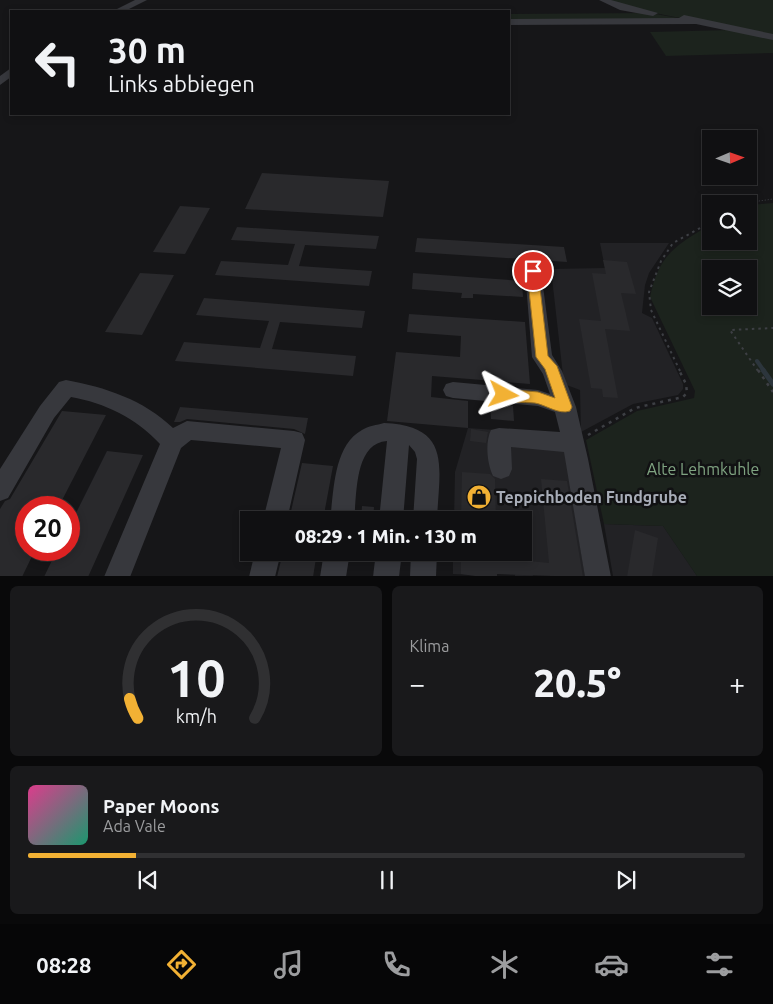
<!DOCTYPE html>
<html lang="de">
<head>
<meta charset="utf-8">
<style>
  body { margin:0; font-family:Ubuntu,sans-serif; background:#19191b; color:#f1f3f6; height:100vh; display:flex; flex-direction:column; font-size:19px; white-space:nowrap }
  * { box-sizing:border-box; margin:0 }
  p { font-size:16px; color:#9c9d9f }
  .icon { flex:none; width:28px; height:28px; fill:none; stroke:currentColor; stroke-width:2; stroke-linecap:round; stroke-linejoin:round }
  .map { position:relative; height:576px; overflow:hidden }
  .details { display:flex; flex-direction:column; gap:10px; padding:10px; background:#09090a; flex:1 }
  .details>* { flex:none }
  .banner { position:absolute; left:10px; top:10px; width:500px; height:105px; border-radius:0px; box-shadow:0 2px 8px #0003,0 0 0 1px #303032; background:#101012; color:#f1f3f6; overflow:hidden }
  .needle { width:32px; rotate:88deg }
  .fabs { position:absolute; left:702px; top:130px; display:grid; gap:10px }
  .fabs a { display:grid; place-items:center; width:55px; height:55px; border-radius:0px; background:#101012; box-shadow:0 2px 8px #0003,0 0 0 1px #303032; font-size:25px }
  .speed { position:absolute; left:15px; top:496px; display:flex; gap:10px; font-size:25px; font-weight:700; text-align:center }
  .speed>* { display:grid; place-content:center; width:65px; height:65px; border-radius:50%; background:#101012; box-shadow:0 2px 8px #0003,0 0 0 1px #303032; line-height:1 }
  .speed .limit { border:8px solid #d22; background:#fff; color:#111 }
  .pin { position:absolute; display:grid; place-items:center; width:42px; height:42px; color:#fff; margin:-21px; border:2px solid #fff; border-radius:50%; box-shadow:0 1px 5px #0007 }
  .me { position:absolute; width:55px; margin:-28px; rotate:95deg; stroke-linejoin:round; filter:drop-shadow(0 0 4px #0008) }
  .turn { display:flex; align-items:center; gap:18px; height:105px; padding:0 15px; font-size:22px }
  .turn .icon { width:65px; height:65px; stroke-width:2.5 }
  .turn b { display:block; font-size:35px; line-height:42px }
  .big { font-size:38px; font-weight:800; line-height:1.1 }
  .details .widget { flex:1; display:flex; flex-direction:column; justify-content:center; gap:8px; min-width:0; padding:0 18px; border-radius:8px; background:#19191b }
  .details .dial { align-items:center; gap:0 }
  .dial svg { height:130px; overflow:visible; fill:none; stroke:#303032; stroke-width:7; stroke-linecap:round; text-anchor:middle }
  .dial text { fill:#f1f3f6; stroke:none }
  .song { display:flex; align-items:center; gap:15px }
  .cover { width:60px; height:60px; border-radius:8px; background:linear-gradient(135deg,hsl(330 70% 55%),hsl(160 70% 35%)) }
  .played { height:5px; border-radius:2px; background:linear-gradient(90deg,#f2b134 15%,#303032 15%) }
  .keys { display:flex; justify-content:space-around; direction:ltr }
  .heat { display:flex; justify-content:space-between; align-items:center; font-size:28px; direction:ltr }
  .details .tiles { flex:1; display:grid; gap:10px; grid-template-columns:1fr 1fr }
  .widget:last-child { grid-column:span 2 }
  .trip { position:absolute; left:240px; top:511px; width:292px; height:50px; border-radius:0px; background:#101012; box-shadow:0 2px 8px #0003,0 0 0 1px #303032; font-weight:800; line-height:50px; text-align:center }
  .menu { display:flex; height:80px; justify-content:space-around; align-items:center; background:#060607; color:#9c9d9f }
  .menu .icon { width:35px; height:35px }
  .menu .on { color:#f2b134 }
  .menu b { font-size:22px; color:#f1f3f6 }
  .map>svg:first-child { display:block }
</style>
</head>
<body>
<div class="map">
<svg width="773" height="577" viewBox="0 0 773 577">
  <rect width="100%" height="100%" fill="#161618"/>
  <g fill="#222225">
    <polygon points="600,243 669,243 649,273 645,285 642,313 652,318 683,384 683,389 678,395 633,404 581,432 580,390 564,384 551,269 605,268"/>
    <polygon points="468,428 524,432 564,447 585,576 550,576 549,564 532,562 533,576 515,576 514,569 497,568 497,576 453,574 453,553 524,552 524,520 454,520 455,472"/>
    <polygon points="604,524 663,526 697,576 613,576"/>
  </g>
  <g fill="#1c231d" fill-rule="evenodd">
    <polygon points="606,0 773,0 773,36 639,10"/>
    <polygon points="650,13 684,19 509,21 509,14"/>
    <polygon points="731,30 773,39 773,53 666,56 650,32"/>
    <path d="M773,203V576H697L663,526L604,524L586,440L637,411L694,398L695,391L650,297C659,253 676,246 711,224V241H749V205ZM711,269H749V306H711Z"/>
  </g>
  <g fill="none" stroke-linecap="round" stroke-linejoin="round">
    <polyline stroke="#2c353c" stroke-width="4" points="757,361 764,371"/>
    <polyline stroke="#2c353c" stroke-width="5" points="763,370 773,384"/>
  </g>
  <g fill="#29292c">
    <polygon points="262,173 389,181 383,217 245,209"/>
    <polygon points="180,206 210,208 185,254 153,252"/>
    <polygon points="237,227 379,236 376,249 305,245 299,266 372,271 369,286 215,275 221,261 288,265 295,244 231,240"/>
    <polygon points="417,238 564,247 567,262 415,252"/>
    <polygon points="603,260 627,262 636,294 621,293 630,331 605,329 618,398 603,397 602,389 591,388 579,319 601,321 592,273 606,274"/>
    <polygon points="140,273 174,275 142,335 105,332"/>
    <polygon points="413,273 522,281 523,297 473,294 473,298 461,298 462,293 412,289"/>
    <polygon points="204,298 365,311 362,328 280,322 272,349 356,356 353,376 175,361 184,342 260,348 269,321 196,315"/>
    <polygon points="409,314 525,322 530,384 432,376 431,397 468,401 468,428 387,421 396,352 460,357 461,336 407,332"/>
    <polygon points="490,403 513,406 514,421 491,419"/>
    <polygon points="180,407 308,418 305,434 294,429 187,419 180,422 174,422"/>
    <polygon points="62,411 106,415 58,508 26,508 26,550 35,550 22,577 0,577 0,509 5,501 10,499"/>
    <polygon points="471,429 488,432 486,443 470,441"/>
    <polygon points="107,451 143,455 88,577 44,577 57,550 69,550 69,527"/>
    <polygon points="302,463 333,466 323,520 289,520"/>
    <polygon points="462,472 490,474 495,479 496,520 461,520"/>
    <polygon points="541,479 567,481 583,577 497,574 497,577 482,577 461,574 461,552 497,552 497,558 549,563"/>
    <polygon points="362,506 374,507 373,520 361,520"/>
    <polygon points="635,530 658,538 652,577 627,577"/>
    <polygon points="283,552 317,552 313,577 277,577"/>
  </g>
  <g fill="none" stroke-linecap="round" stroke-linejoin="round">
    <polyline stroke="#3d3f44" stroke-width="1" stroke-dasharray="1 2" stroke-linecap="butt" points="738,204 773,199"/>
    <g stroke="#3d3f44" stroke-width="2" stroke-dasharray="2.5 4" stroke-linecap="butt">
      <polyline points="680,371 651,310 649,292 661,261 673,243 711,222"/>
      <polyline points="758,371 730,330 773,328"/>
    </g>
    <g stroke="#3d3f44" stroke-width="2.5" stroke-dasharray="3 5" stroke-linecap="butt">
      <polyline points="758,370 773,392"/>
      <polyline points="588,435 635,408 683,397 687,393 686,384 679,370"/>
    </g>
    <g fill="#37383d" fill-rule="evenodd">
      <polygon points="135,0 147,0 125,11 113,11"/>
      <polygon points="599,0 611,0 658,13 653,16 620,10"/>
      <polygon points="684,15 773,34 773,40 696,24 509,25 509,19 679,18"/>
      <polygon points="11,68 11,77 0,85 0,76"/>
      <path d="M533,265L539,267L541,271L552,355L562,371L576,407L588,459L611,577H585L564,452L511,447L512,469L509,476L501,479L493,476C487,464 485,442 491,430L499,428L560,432L555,412L538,406L453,398L446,396L443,390L446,384L453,382L538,390L550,394L543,374L532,357L525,271L527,267Z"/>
      <path d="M66,380C105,387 144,400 173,428L187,421L294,431L302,433L305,440L287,520H263L281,448L191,440L181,448L130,577H104L160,444C136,418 105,403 71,397L54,418L8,498L0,501V469L40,406L59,382Z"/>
      <path d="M384,423C453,426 439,468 437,520H413L417,459L415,452L409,445L403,520H379L387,441C354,443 357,496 354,520H330C334,492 333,446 362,430C368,426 377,425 384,423Z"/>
      <polygon points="255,552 281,552 275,577 249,577"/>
      <polygon points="324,552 350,552 346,577 320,577"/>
      <polygon points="376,552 402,552 399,577 373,577"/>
      <polygon points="411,552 437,552 436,577 410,577"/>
    </g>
  </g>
  <path fill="#f2b134" stroke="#9d7322" d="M533,267L538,271L548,356L557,366L572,407L570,411C559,415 546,405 535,403C525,402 502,404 497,395L504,389L538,392L555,398L545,369L536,357L527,271Z"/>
  <defs>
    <symbol id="shop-disc" viewBox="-11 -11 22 22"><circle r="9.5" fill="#f2b134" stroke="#111113"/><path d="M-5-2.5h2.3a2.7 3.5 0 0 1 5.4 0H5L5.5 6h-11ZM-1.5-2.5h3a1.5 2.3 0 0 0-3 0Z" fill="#111"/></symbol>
  </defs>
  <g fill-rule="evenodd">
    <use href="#shop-disc" x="465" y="483" width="28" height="28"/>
  </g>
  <g text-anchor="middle" stroke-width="5" stroke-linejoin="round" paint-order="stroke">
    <g font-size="16" fill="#7fa381" stroke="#111113">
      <text x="703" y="475">Alte Lehmkuhle</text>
    </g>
    <g font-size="16" font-weight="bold" fill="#a8adb8" stroke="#111113" text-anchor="start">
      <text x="496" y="503">Teppichboden Fundgrube</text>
    </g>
  </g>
</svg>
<div class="fabs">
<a><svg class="needle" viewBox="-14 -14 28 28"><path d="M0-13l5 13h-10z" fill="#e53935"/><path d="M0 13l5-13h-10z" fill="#9c9d9f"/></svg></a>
<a><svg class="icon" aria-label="search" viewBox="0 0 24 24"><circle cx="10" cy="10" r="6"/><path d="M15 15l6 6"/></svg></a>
<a><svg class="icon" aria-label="layers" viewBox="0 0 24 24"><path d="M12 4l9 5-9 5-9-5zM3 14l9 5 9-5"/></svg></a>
</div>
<div class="speed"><div class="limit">20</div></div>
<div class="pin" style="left:533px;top:271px;background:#d93025"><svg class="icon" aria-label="arrive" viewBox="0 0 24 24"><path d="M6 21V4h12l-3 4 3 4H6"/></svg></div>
<svg class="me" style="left:504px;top:395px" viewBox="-20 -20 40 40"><path d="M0-17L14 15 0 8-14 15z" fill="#f2b134" stroke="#fff" stroke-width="4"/></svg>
<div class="trip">08:29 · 1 Min. · 130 m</div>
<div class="banner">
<div class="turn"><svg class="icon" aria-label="left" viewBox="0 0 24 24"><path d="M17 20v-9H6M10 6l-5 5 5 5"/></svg><div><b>30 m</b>Links abbiegen</div></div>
</div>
</div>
<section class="details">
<div class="tiles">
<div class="widget dial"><svg viewBox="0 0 100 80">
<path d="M14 69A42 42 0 1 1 86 69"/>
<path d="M14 69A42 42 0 0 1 9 57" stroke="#f2b134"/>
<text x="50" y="56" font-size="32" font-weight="700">10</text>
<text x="50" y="72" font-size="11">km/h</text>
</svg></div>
<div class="widget"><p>Klima</p>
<div class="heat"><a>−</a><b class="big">20.5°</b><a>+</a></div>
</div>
<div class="widget">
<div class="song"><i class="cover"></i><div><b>Paper Moons</b><p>Ada Vale</p></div></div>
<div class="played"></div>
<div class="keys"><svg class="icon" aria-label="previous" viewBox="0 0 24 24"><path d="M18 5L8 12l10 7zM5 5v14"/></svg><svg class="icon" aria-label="pause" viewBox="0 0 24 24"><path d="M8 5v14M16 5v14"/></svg><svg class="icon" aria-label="next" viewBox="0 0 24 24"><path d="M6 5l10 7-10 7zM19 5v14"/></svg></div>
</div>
</div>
</section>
<nav class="menu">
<b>08:28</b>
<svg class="icon on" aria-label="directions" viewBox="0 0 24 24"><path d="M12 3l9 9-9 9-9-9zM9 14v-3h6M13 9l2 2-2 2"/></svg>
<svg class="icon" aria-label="music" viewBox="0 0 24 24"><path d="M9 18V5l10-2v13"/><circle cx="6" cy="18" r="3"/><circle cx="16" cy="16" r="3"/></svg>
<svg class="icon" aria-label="phone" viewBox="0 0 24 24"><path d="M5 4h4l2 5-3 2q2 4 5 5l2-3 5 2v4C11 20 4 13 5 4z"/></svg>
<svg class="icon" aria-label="climate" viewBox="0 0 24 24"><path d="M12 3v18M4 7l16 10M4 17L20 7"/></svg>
<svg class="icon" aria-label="car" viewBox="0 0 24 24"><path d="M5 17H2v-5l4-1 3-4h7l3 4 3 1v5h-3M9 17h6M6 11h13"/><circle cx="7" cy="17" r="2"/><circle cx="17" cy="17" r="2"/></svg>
<svg class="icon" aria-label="filters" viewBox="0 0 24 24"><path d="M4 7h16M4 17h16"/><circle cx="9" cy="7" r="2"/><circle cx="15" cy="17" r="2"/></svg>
</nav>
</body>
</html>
